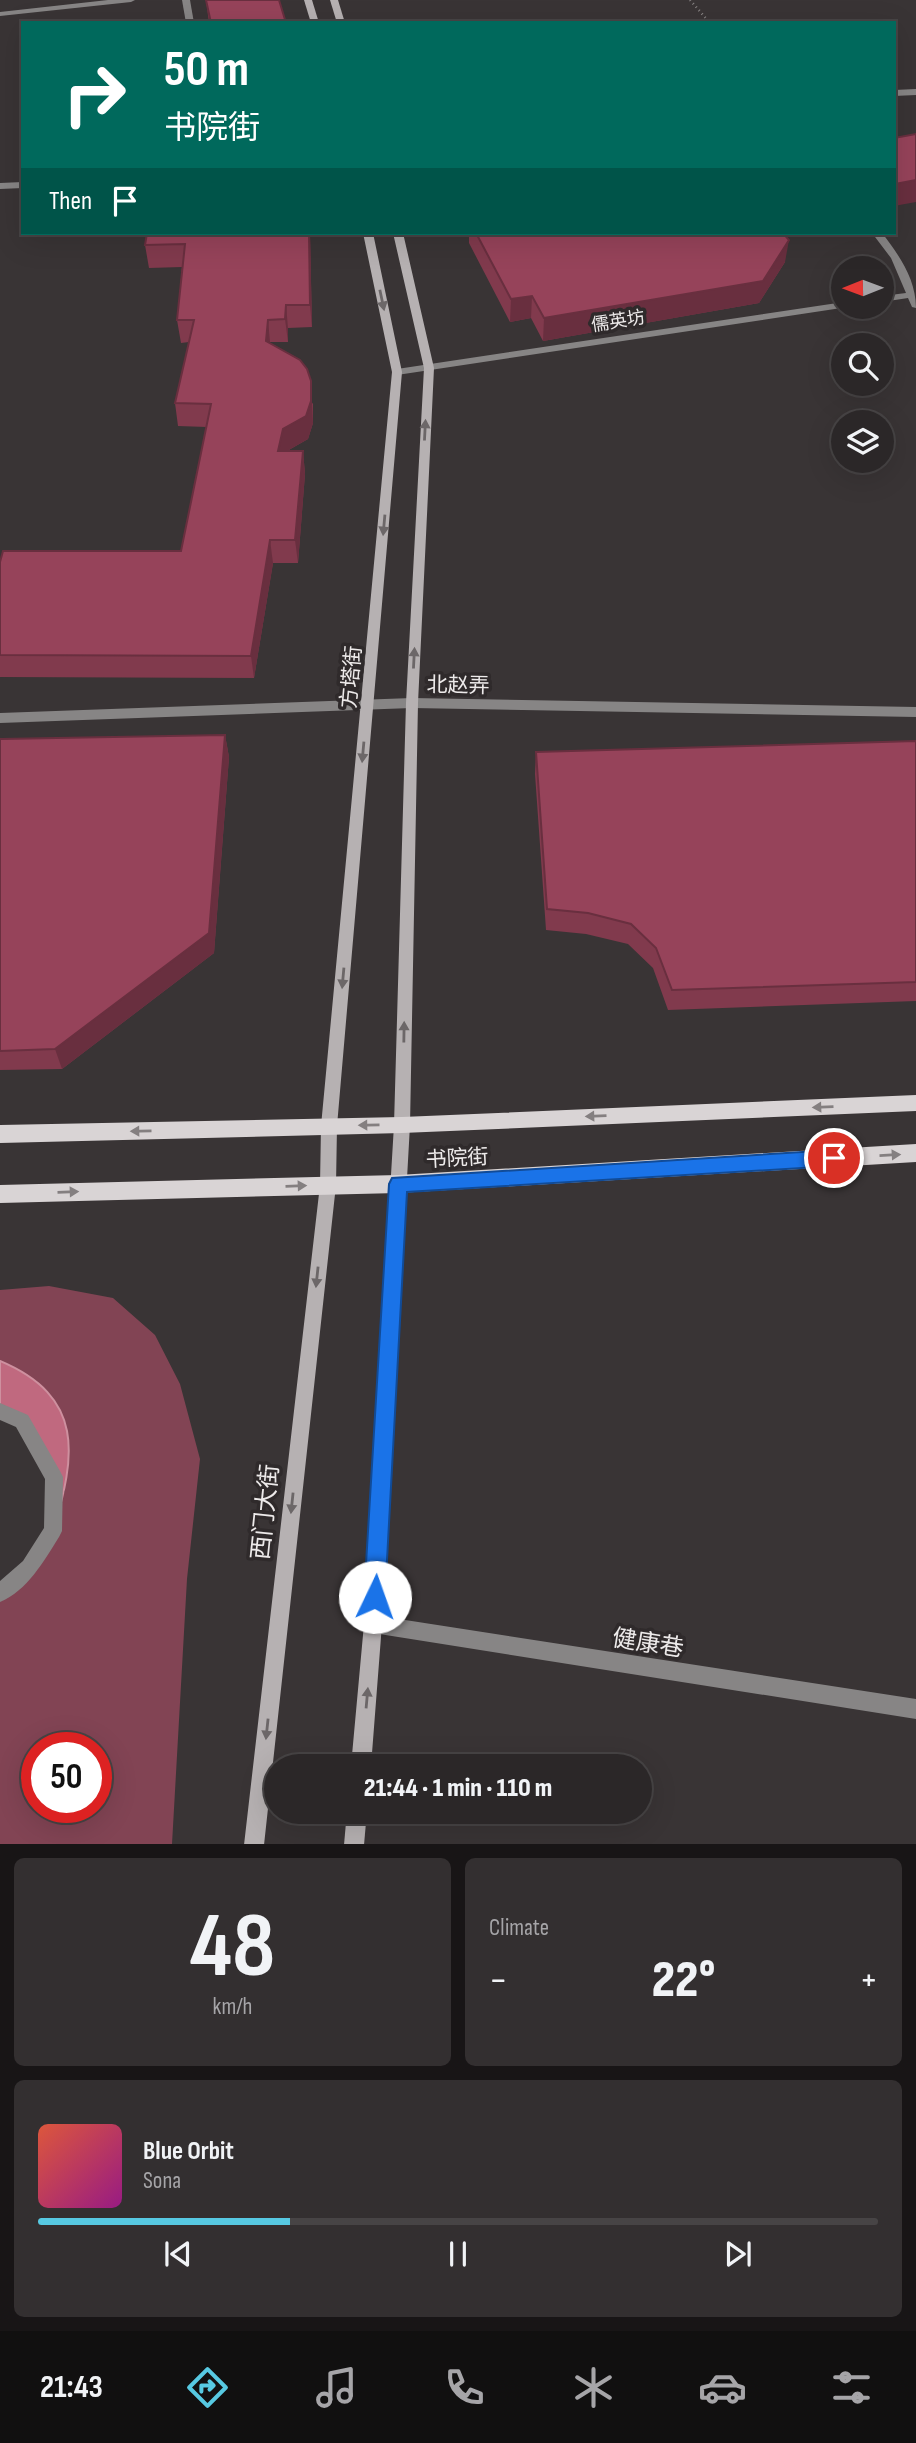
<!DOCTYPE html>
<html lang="en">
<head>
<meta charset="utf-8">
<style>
  body { margin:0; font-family:"Sofia Sans Condensed","Noto Sans SC",sans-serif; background:#332f30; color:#f1f3f6; height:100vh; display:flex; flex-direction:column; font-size:26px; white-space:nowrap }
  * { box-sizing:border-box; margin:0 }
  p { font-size:23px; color:#a6a5a8 }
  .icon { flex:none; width:38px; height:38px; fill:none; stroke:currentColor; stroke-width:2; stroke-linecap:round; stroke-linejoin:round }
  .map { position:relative; height:1844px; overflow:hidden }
  .panel { display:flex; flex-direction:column; gap:14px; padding:14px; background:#181516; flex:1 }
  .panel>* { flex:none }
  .guide { position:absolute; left:21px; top:21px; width:875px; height:214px; border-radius:0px; box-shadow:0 7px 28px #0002,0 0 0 2px #474445; background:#00695c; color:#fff; overflow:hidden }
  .needle { width:46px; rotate:269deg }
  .tools { position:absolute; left:831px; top:256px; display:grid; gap:14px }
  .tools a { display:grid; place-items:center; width:63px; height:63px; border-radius:50%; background:#2b2728; box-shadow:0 7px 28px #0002,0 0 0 2px #474445; font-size:35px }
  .speed { position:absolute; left:21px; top:1732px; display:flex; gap:14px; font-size:35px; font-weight:700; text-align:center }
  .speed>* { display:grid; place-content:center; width:91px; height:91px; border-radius:50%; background:#2b2728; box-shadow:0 7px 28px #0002,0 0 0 2px #474445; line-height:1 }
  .speed .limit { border:10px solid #d22; background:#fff; color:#111 }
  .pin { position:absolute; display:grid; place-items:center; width:60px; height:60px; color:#fff; margin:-30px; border:4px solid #fff; border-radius:50%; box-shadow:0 2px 7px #0007 }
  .me { position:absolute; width:77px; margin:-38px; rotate:3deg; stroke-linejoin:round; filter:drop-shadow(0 0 5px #0008) }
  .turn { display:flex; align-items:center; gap:24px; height:147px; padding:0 28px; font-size:32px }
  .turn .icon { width:91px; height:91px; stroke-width:2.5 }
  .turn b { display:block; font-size:49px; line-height:60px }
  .then { display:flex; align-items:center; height:66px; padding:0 28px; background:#0003; gap:14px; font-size:26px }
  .big { font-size:52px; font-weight:800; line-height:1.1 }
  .panel .card { flex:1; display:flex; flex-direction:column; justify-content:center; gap:10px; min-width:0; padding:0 24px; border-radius:10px; background:#332f30 }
  .panel .dial { align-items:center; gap:0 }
  .dial b { font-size:91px; line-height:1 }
  .song { display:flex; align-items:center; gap:21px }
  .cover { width:84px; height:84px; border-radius:10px; background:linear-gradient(135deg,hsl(10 70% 55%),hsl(310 70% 35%)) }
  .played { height:7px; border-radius:4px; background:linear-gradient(90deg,#57c9e2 30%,#474445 30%) }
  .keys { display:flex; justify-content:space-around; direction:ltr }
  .heat { display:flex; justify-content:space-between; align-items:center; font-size:38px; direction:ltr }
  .panel .tiles { flex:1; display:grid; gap:14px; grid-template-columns:1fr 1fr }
  .card:last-child { grid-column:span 2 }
  .trip { position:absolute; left:264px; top:1754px; width:388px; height:70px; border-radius:35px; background:#2b2728; box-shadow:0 7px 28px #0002,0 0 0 2px #474445; font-weight:800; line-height:70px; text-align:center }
  .dock { display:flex; height:112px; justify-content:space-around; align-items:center; background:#111010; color:#a6a5a8 }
  .dock .icon { width:49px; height:49px }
  .dock .active { color:#57c9e2 }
  .dock b { font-size:32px; color:#f1f3f6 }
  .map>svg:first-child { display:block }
</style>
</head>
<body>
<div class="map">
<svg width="916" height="1845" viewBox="0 0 916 1845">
  <rect width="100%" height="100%" fill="#393435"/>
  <path fill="#824454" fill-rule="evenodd" d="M49,1286L113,1298L155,1335L180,1384L200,1459L187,1579L172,1844H0V1594L29,1567L65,1491L18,1369L0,1361V1290ZM37,1748H96V1808H37Z"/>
  <path fill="#c0697f" stroke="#ce909f" stroke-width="2" d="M0,1361C85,1397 76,1455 53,1531C42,1514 56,1496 54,1477C51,1446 22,1429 0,1411Z"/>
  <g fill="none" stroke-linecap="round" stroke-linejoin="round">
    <polyline stroke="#8a8686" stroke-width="2.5" stroke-dasharray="1 3.5" stroke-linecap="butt" points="690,0 710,23"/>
    <g fill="#878585" fill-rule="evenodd">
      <polygon points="182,0 190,0 194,23 186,23"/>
      <polygon points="916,89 916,95 894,96 894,90"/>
      <polygon points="373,1615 916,1699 916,1719 373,1633 366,1631 364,1624 366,1617"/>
    </g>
    <g fill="#878585" fill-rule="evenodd">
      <polygon points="108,0 135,0 131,2 0,16 0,12"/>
      <polygon points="23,182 23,188 0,189 0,183"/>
      <path d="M872,233H882C899,255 916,279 916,308L912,307L908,298L882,302V296L906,293L891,258Z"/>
      <polygon points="844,302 844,306 848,307 397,375 392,372 397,369"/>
      <polygon points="412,698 916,707 916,717 412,708 0,723 0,713"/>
      <path d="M0,1403L28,1415L60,1471L63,1477L62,1531L59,1537C44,1561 27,1591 0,1602V1581L23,1561L44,1528L45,1479L16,1427L0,1420Z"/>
    </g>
    <g fill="#b6b1b2" fill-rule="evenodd">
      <polygon points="304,0 312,0 319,23 311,23"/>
      <polygon points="330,0 338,0 345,23 337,23"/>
      <polygon points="363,233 373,233 402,372 337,1126 336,1185 264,1845 244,1845 320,1185 321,1126 392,372"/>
      <polygon points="393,233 403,233 434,368 418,703 410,1125 382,1624 371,1766 351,1766 364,1624 394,1125 406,703 424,368"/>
      <polygon points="347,1811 367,1811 364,1845 344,1845"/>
    </g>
    <g fill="#d9d4d5" fill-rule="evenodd">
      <polygon points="916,1095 916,1111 402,1133 0,1143 0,1125 402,1117"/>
      <polygon points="916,1144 916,1162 398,1193 0,1203 0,1185 398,1175"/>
    </g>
  </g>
  <g fill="#813a4d">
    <polygon points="206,0 286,23 209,23"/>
    <polygon points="310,233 312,327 288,328 288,342 270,342 270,343 313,404 313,423 308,439 287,451 303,451 305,474 298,563 273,563 254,678 0,677 0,562 181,551 207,427 178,426 175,403 189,342 181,343 177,320 182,267 149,268 145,245"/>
    <polygon points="469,233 783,233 785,262 759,303 543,341 531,318 510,322 469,243"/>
    <polygon points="225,735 229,757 214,953 62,1069 0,1070 0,739"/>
    <polygon points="916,741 916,1001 668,1010 653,968 628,944 586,934 546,930 535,774 536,752"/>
  </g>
  <g fill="#692f3f">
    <polygon points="916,180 916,202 894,206 895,184"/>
    <polygon points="309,233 310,233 310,238 312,327 310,305"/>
    <polygon points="789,240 785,262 759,303 543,341 544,318"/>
    <polygon points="532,296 531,318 510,322 511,299"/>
    <polygon points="286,305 288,328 288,342 285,319"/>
    <polygon points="268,320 270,342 268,364 266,341"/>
    <polygon points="311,381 313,423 308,439 285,452 278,451 283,429"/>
    <polygon points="303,451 305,474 298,563 295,540"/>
    <polygon points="270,540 273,563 254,678 251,656"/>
    <polygon points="225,735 229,757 214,953 62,1069 55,1049"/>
  </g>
  <g fill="#96435a" stroke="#692f3f" stroke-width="2">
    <polygon points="206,0 279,0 286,23 211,23"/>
    <polygon points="916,134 916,180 895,184 894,138"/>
    <polygon points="147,233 309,233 310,305 286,305 285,319 268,320 266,341 300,360 307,369 311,381 311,401 306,416 283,429 278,451 303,451 295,540 270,540 251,656 0,655 0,562 3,551 181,551 211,404 175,403 194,320 177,320 185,244 145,245"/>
    <polygon points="476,233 783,233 789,240 763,281 544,318 532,296 511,299"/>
    <polygon points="225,735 209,933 55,1049 0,1051 0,739"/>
    <polygon points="916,741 916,982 672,990 656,948 631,924 588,913 547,909 536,752"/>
  </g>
  <defs><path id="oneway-solid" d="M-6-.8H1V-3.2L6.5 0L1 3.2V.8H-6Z" transform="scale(1.75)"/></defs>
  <g fill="#6c6768">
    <use href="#oneway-solid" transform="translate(382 300) rotate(78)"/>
    <use href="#oneway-solid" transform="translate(425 430) rotate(-87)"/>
    <use href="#oneway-solid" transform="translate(384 525) rotate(95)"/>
    <use href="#oneway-solid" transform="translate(414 658) rotate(-87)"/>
    <use href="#oneway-solid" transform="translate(363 752) rotate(95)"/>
    <use href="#oneway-solid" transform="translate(343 978) rotate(95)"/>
    <use href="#oneway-solid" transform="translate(404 1032) rotate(-89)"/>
    <use href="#oneway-solid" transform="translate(317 1277) rotate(96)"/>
    <use href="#oneway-solid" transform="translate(292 1503) rotate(96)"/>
    <use href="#oneway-solid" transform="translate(367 1698) rotate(-85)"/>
    <use href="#oneway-solid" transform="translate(267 1729) rotate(96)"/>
  </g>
  <g fill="#847f80">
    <use href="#oneway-solid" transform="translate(823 1107) rotate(178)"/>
    <use href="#oneway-solid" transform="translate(596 1116) rotate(178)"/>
    <use href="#oneway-solid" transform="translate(369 1125) rotate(179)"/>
    <use href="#oneway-solid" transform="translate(141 1131) rotate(179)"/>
    <use href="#oneway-solid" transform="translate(890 1155) rotate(-3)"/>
    <use href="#oneway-solid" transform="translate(296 1186) rotate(-2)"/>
    <use href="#oneway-solid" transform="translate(68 1192) rotate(-2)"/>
  </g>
  <polygon fill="#1a73e8" stroke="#114b97" stroke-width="2" points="834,1150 840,1153 843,1158 840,1164 834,1166 407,1192 385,1597 382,1604 375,1607 367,1604 364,1597 389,1184 392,1178"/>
  <g text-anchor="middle" stroke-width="7" stroke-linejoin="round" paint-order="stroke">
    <g font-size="18" fill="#edeaea" stroke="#2f2a2b">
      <text transform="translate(618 321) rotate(-9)" y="6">儒英坊</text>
    </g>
    <g font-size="21" fill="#edeaea" stroke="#2f2a2b">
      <text transform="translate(351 677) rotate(-85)" y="7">方塔街</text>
      <text transform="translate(458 685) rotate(1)" y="7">北赵弄</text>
      <text transform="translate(457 1158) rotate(-3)" y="7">书院街</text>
    </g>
    <g font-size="24" fill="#edeaea" stroke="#2f2a2b">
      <text transform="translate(265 1512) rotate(-84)" y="8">西门大街</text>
      <text transform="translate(648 1643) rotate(9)" y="8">健康巷</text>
    </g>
  </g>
</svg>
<div class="tools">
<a><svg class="needle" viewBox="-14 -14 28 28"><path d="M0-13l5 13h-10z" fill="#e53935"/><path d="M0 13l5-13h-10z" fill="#a6a5a8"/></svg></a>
<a><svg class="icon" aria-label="search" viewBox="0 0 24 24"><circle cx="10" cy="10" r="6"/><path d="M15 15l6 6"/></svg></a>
<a><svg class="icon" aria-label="layers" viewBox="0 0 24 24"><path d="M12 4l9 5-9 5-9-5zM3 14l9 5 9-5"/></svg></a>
</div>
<div class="speed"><div class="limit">50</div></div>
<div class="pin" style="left:834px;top:1158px;background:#d93025"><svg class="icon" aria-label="arrive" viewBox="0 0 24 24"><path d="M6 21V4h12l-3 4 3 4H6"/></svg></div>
<svg class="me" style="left:375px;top:1597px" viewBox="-20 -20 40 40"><circle r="19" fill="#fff"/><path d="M0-13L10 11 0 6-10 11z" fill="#1a73e8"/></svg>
<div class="trip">21:44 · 1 min · 110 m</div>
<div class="guide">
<div class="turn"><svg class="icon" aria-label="right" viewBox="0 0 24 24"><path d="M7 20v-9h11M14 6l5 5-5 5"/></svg><div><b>50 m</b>书院街</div></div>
<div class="then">Then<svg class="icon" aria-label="arrive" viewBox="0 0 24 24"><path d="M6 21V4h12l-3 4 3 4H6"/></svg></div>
</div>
</div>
<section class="panel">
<div class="tiles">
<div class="card dial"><b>48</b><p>km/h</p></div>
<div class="card"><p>Climate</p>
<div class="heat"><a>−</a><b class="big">22°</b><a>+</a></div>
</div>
<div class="card">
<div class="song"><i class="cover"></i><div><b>Blue Orbit</b><p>Sona</p></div></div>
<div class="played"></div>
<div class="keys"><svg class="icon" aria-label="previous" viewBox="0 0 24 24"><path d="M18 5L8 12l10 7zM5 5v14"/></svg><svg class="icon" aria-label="pause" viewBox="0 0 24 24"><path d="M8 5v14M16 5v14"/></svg><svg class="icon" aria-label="next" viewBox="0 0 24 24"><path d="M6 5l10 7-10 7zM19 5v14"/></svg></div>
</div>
</div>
</section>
<nav class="dock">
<b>21:43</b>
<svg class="icon active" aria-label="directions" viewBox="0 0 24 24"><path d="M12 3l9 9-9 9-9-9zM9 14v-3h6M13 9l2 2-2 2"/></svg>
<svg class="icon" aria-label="music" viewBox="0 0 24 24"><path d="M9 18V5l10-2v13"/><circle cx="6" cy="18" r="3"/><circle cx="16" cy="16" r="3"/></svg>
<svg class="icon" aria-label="phone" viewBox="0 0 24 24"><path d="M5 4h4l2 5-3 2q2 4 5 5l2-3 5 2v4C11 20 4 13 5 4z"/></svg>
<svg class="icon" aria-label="climate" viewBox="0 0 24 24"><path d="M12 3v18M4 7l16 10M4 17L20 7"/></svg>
<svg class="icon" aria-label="car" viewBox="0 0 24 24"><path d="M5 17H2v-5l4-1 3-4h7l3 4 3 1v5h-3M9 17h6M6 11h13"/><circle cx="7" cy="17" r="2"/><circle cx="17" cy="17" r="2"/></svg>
<svg class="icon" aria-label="filters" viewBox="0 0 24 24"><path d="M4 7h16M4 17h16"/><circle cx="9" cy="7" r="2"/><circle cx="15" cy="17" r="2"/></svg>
</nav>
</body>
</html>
